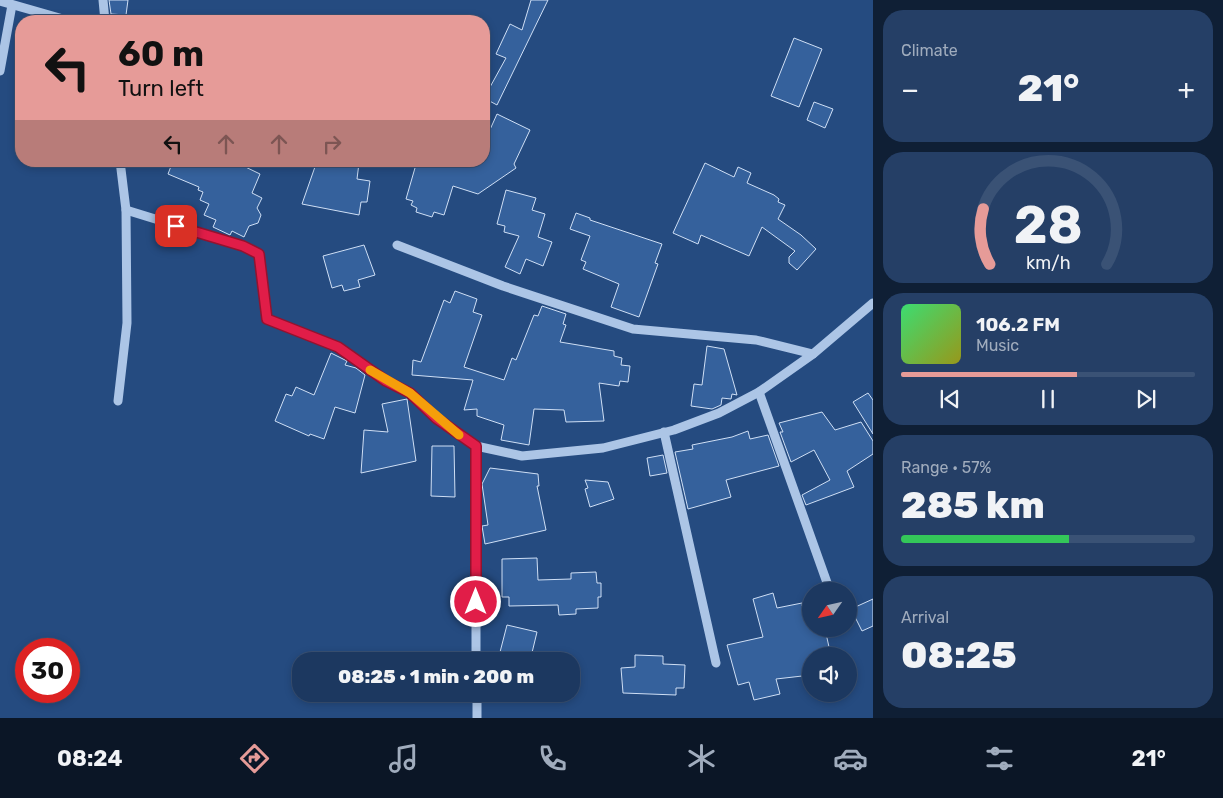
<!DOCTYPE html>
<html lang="en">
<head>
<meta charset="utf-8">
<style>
  body { margin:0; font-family:Rubik,sans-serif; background:#253f66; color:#f1f3f6; height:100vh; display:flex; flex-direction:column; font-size:19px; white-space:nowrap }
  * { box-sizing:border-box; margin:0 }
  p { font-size:16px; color:#a0acbd }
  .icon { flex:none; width:28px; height:28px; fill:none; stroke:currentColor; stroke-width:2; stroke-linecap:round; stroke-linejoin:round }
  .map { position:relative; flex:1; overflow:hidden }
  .panel { display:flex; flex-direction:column; gap:10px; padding:10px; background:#0f1f35; width:350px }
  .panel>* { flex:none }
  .banner { position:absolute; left:15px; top:15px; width:475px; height:152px; border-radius:20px; box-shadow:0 2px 8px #0003,0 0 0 1px #3a5275; background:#e69b98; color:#111; overflow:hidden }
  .needle { width:32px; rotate:236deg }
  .buttons { position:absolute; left:802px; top:582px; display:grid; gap:10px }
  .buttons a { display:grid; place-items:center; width:55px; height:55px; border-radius:50%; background:#1c3860; box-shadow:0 2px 8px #0003,0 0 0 1px #3a5275; font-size:25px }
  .speed { position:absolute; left:15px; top:638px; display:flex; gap:10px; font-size:25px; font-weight:700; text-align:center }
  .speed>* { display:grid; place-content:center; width:65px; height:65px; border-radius:50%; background:#1c3860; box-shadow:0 2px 8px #0003,0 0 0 1px #3a5275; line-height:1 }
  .speed .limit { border:8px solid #d22; background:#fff; color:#111 }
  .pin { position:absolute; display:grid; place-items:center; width:42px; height:42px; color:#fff; margin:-21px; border-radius:10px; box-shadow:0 2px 8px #0006 }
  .me { position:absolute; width:55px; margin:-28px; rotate:0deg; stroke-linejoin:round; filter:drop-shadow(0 0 4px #0008) }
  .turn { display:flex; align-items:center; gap:18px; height:105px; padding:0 20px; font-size:22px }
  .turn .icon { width:65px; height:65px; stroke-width:2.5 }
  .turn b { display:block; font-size:35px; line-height:42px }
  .lanes { display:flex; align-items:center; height:48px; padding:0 20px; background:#0003; justify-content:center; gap:25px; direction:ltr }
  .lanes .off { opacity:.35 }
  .big { font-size:38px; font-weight:800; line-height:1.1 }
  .panel .widget { flex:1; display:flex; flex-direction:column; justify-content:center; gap:8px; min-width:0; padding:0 18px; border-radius:20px; background:#253f66 }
  .panel .dial { align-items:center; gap:0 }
  .dial svg { height:130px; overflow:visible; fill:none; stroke:#3a5275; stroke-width:7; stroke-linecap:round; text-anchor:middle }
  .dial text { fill:#f1f3f6; stroke:none }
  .song { display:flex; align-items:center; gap:15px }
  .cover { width:60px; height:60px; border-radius:8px; background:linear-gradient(135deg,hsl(140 70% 55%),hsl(60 70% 35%)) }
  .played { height:5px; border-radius:2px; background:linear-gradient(90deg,#e69b98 60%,#3a5275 60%) }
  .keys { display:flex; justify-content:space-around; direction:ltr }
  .heat { display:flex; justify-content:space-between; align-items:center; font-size:28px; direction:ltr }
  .charge { height:8px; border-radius:4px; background:linear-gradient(90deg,#34c759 57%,#3a5275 0) }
  .trip { position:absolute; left:292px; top:652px; width:288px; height:50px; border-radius:20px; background:#1c3860; box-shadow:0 2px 8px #0003,0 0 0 1px #3a5275; font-weight:800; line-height:50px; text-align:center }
  .dock { display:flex; height:80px; justify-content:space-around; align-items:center; background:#0b1626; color:#a0acbd }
  .dock .icon { width:35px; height:35px }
  .dock .selected { color:#e69b98 }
  .dock b { font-size:22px; color:#f1f3f6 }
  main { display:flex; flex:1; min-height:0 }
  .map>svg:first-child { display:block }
</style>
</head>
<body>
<main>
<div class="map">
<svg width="873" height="718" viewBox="0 0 873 718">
  <rect width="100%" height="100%" fill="#254b80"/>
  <g fill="#35619c" stroke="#cfdff5">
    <polygon points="109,0 128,0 126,15 111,14"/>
    <polygon points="531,0 548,0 497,105 484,98 506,58 496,54 510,24 522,30"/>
    <polygon points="794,38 822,49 799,107 771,96"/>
    <polygon points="814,102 833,109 825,128 807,120"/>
    <polygon points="497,114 530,130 514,164 516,168 478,194 453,186 444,215 434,212 432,217 416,212 417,208 411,205 413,201 406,199 417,161 484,161 484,143"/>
    <polygon points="173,161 233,161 260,174 252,193 262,198 257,208 261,215 258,223 249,226 244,237 232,231 230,235 213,227 216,220 204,215 209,204 200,200 203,192 198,190 199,187 168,174"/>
    <polygon points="317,161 359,163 357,179 370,181 367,202 361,202 359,215 302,204"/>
    <polygon points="705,163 734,177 738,167 751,173 747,183 774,195 779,199 778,202 785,205 778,219 801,235 816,249 797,270 789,263 789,257 795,251 762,227 749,256 701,235 698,244 673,233"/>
    <polygon points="506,190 536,198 532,210 545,214 538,237 552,242 543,266 526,259 520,274 505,267 519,236 504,232 505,226 497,224"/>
    <polygon points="576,213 590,218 590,220 662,244 655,263 658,264 639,317 611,307 619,284 583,269 586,262 581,260 590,236 570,229"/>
    <polygon points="364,245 375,275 358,280 360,287 344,291 342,285 332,288 323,256"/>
    <polygon points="455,291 477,299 473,312 482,315 464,367 504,380 512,358 516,360 534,315 538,316 542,306 566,314 563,324 566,325 560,342 614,351 614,356 622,358 621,365 630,366 628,382 620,381 619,386 599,383 604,421 566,422 564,410 534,409 529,445 501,440 504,425 477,416 477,409 464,410 473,380 412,375 413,360 421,362 444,300 450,303"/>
    <polygon points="707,346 724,349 737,395 732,394 731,399 722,398 721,405 712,409 691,406 694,384 702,385"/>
    <polygon points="331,353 347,361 345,365 356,368 365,375 355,413 335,407 324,439 310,434 309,436 275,421 286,394 292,396 296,387 314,395"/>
    <polygon points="868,393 873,400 873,434 853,402"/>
    <polygon points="407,399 416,461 361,473 364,430 388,432 382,404"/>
    <polygon points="822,412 835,430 861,422 873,441 873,454 847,471 854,487 806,505 802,495 830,480 814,450 791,462 780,432 783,432 779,423"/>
    <polygon points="748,431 750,439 768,435 779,466 726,480 731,497 688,509 675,452 693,449 692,445 732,437"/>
    <polygon points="432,446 454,446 455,497 431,496"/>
    <polygon points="663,455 667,473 650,476 647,458"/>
    <polygon points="490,468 538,474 539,486 537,486 546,530 485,544 482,526 488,525 482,484"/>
    <polygon points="585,480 608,482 614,499 590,507 585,489 588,488"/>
    <polygon points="537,558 538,580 571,579 571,573 596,572 597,583 601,583 601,597 598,597 598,608 576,609 576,614 559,615 558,605 509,606 509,597 502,597 502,559"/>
    <polygon points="773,593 777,608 802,603 802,606 811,604 811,629 825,629 831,656 811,656 811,675 776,679 780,694 754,700 749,682 738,685 727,645 763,637 753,599"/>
    <polygon points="873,599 873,626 862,631 851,609"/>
    <polygon points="507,625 537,632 530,661 519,661 499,656"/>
    <polygon points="635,655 663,656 663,664 685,665 684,688 676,688 676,695 623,693 621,668 635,667"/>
  </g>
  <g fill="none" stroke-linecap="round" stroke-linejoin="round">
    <g stroke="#acc5e6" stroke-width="9">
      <polyline points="103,0 105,21"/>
      <polyline points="0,1 70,21"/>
      <polyline points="0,71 12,5"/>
      <polyline points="126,210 243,246 259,254 267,319 338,347 385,381 410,393 436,418 476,446 522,456 603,448 674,430 719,413 759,392 813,354 873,303"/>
      <polyline points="397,245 503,286 633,329 756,340 813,354"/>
      <polyline points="759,392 830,591"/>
      <polyline points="118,401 127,323 126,210 120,161"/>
      <polyline points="664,432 716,663"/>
      <polyline points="476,446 476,661"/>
      <polyline points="477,694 477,718"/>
    </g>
  </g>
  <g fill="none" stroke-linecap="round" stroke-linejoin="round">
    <defs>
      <polyline id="route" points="176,226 243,246 259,254 267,319 338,347 386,381 410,393 436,418 476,446 476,602"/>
    </defs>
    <use href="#route" stroke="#92132f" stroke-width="12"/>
    <use href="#route" stroke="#e11d48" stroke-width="9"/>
    <polyline stroke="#f59e0b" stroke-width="9" points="370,370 410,393 459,435"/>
  </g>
</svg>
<div class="buttons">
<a><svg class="needle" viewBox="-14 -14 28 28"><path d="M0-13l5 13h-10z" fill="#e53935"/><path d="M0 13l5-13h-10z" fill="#a0acbd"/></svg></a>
<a><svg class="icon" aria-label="sound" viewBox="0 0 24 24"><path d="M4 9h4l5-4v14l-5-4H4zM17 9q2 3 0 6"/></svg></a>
</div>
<div class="speed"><div class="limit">30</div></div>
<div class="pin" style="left:176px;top:226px;background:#d93025"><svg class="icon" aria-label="arrive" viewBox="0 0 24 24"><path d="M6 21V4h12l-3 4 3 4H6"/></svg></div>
<svg class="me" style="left:476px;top:602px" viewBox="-20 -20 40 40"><circle r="17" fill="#e11d48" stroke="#fff" stroke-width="3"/><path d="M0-11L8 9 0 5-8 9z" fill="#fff"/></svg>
<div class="trip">08:25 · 1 min · 200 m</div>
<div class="banner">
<div class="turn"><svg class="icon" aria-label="left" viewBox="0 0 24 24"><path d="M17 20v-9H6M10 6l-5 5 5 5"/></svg><div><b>60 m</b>Turn left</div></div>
<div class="lanes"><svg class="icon" aria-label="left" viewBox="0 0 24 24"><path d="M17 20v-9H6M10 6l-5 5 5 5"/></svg><svg class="icon off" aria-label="ahead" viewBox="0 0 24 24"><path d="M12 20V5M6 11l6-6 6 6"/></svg><svg class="icon off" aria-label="ahead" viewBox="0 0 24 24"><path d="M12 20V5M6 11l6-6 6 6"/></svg><svg class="icon off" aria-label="right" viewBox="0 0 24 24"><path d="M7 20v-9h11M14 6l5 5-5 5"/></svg></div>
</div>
</div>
<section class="panel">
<div class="widget"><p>Climate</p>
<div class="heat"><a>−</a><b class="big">21°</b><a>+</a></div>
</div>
<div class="widget dial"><svg viewBox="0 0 100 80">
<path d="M14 69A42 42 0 1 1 86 69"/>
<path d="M14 69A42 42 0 0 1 10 35" stroke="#e69b98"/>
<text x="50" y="56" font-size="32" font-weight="700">28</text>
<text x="50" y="72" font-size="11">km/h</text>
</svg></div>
<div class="widget">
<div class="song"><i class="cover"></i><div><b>106.2 FM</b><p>Music</p></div></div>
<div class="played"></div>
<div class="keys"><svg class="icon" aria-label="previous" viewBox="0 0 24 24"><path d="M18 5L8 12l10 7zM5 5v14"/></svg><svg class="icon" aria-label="pause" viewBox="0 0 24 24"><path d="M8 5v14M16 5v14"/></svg><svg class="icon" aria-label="next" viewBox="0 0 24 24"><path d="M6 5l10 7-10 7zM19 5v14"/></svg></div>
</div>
<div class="widget"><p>Range · 57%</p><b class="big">285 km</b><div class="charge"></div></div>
<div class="widget"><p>Arrival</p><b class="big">08:25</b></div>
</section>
</main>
<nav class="dock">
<b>08:24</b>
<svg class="icon selected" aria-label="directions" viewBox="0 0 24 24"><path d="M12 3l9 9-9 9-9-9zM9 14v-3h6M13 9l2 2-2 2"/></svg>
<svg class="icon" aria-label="music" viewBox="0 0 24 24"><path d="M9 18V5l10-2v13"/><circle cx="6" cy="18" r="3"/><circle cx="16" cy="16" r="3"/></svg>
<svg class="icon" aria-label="phone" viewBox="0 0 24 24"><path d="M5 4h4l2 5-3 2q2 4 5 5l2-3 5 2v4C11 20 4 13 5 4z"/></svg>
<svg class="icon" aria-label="climate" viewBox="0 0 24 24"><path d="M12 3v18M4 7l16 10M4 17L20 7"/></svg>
<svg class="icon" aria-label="car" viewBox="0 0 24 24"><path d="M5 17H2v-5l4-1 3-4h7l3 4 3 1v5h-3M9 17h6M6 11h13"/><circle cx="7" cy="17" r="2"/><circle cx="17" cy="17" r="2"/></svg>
<svg class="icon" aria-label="filters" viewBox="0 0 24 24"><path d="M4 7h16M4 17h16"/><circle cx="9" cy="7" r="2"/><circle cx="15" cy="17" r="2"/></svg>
<b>21°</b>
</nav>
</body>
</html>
